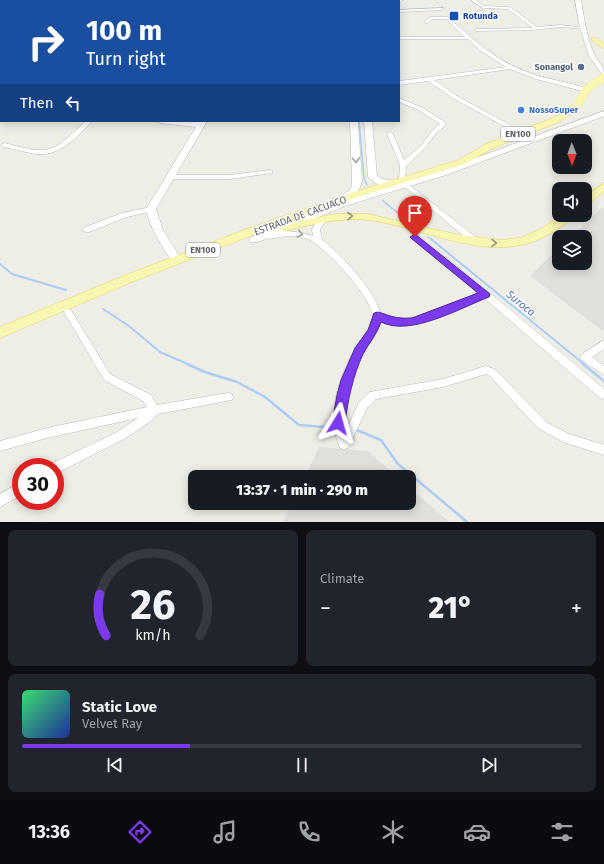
<!DOCTYPE html>
<html lang="en">
<head>
<meta charset="utf-8">
<style>
  body { margin:0; font-family:"Fira Sans",sans-serif; background:#20242c; color:#f1f3f6; height:100vh; display:flex; flex-direction:column; font-size:15px; white-space:nowrap }
  * { box-sizing:border-box; margin:0 }
  p { font-size:13px; color:#9ea1a6 }
  .icon { flex:none; width:22px; height:22px; fill:none; stroke:currentColor; stroke-width:2; stroke-linecap:round; stroke-linejoin:round }
  .map { position:relative; height:522px; overflow:hidden }
  .drawer { display:flex; flex-direction:column; gap:8px; padding:8px; background:#0d0f14; flex:1 }
  .drawer>* { flex:none }
  .banner { position:absolute; left:0px; top:0px; width:400px; height:122px; box-shadow:0 2px 10px #0003; background:#1a4fa0; color:#fff; overflow:hidden }
  .needle { width:26px; rotate:179deg }
  .tools { position:absolute; left:552px; top:134px; display:grid; gap:8px }
  .tools a { display:grid; place-items:center; width:40px; height:40px; border-radius:8px; background:#171b24; box-shadow:0 2px 10px #0003; font-size:20px }
  .speed { position:absolute; left:12px; top:458px; display:flex; gap:8px; font-size:20px; font-weight:700; text-align:center }
  .speed>* { display:grid; place-content:center; width:52px; height:52px; border-radius:50%; background:#171b24; box-shadow:0 2px 10px #0003; line-height:1 }
  .speed .limit { border:6px solid #d22; background:#fff; color:#111 }
  .pin { position:absolute; display:grid; place-items:center; width:34px; height:34px; color:#fff; margin:-41px -17px; border-radius:50% 50% 50% 0; rotate:-45deg; box-shadow:0 0 4px #0007 }
  .pin .icon { rotate:45deg }
  .me { position:absolute; width:44px; margin:-22px; rotate:8deg; stroke-linejoin:round; filter:drop-shadow(0 0 3px #0008) }
  .turn { display:flex; align-items:center; gap:14px; height:84px; padding:0 20px; font-size:18px }
  .turn .icon { width:52px; height:52px; stroke-width:2.5 }
  .turn b { display:block; font-size:28px; line-height:34px }
  .then { display:flex; align-items:center; height:38px; padding:0 20px; background:#0003; gap:8px; font-size:15px }
  .big { font-size:30px; font-weight:800; line-height:1.1 }
  .drawer .card { flex:1; display:flex; flex-direction:column; justify-content:center; gap:6px; min-width:0; padding:0 14px; border-radius:8px; background:#20242c }
  .drawer .dial { align-items:center; gap:0 }
  .dial svg { height:104px; overflow:visible; fill:none; stroke:#363941; stroke-width:7; stroke-linecap:round; text-anchor:middle }
  .dial text { fill:#f1f3f6; stroke:none }
  .song { display:flex; align-items:center; gap:12px }
  .cover { width:48px; height:48px; border-radius:6px; background:linear-gradient(135deg,hsl(140 70% 55%),hsl(230 70% 35%)) }
  .played { height:4px; border-radius:2px; background:linear-gradient(90deg,#7c3aed 30%,#363941 30%) }
  .keys { display:flex; justify-content:space-around; direction:ltr }
  .heat { display:flex; justify-content:space-between; align-items:center; font-size:22px; direction:ltr }
  .drawer .tiles { flex:1; display:grid; gap:8px; grid-template-columns:1fr 1fr }
  .card:last-child { grid-column:span 2 }
  .trip { position:absolute; left:188px; top:470px; width:228px; height:40px; border-radius:8px; background:#171b24; box-shadow:0 2px 10px #0003; font-weight:800; line-height:40px; text-align:center }
  .menu { display:flex; height:64px; justify-content:space-around; align-items:center; background:#090b0e; color:#9ea1a6 }
  .menu .icon { width:28px; height:28px }
  .menu .current { color:#7c3aed }
  .menu b { font-size:18px; color:#f1f3f6 }
  .map>svg:first-child { display:block }
</style>
</head>
<body>
<div class="map">
<svg width="604" height="522" viewBox="0 0 604 522">
  <rect width="100%" height="100%" fill="#eeeee6"/>
  <g fill="#e0dfda">
    <polygon points="604,206 604,329 603,331 530,276 559,248 559,263 585,263 585,237 571,237"/>
    <polygon points="319,447 368,451 397,477 305,477"/>
    <polygon points="409,487 449,522 283,522 292,503 409,503"/>
  </g>
  <g fill="none" stroke-linecap="round" stroke-linejoin="round">
    <g stroke="#adccf7" stroke-width="1.5">
      <polyline points="359,121 364,178 367,185"/>
      <polyline points="382,200 405,219"/>
      <polyline points="428,237 432,240"/>
    </g>
    <g stroke="#adccf7" stroke-width="2">
      <polyline points="431,239 585,365"/>
      <polyline points="0,264 12,274 66,290"/>
      <polyline points="103,309 129,326 160,352 190,365"/>
    </g>
    <g stroke="#adccf7" stroke-width="2.5">
      <polyline points="187,364 205,372 237,382 265,397 299,425 336,428"/>
      <polyline points="583,364 604,381"/>
      <polyline points="354,429 381,440 398,464 467,522"/>
    </g>
    <polygon fill="#adccf7" fill-rule="evenodd" points="219,0 226,0 227,1 220,1"/>
    <defs>
      <g id="street">
        <rect x="166" y="0" width="4" height="1"/>
        <rect x="328" y="0" width="4" height="1"/>
        <polygon points="397,0 403,0 399,2 396,1"/>
        <polygon points="471,0 476,0 484,6 510,7 537,27 560,25 585,28 583,29 560,27 531,30 478,31 476,31 476,29 533,28 508,9 483,8"/>
        <polygon points="443,8 442,10 399,12 399,10"/>
        <path d="M430,17H448C478,44 499,64 538,76C551,80 579,84 589,90L586,92L536,79L510,69L434,80L457,96L522,132L523,133L520,135L453,98L428,81L399,85V81L506,67L481,51L468,39H399V37H465L446,19H432L427,23H425V21Z"/>
        <rect x="0" y="60" width="1" height="2"/>
        <rect x="0" y="79" width="1" height="4"/>
        <polygon points="399,98 423,108 446,123 444,127 436,133 425,148 406,166 405,181 402,183 399,181 400,165 387,134 390,132 393,134 404,160 421,146 432,131 440,124 419,110 399,102"/>
        <path d="M86,121H92C80,134 63,153 44,154C31,155 17,149 4,147L1,145L4,143C17,146 31,151 45,150C61,148 74,131 86,121Z"/>
        <polygon points="270,170 272,171 272,173 230,179 169,179 166,177 169,175 230,175"/>
        <polygon points="406,183 408,184 478,239 479,241 478,243 472,243 404,186 403,185"/>
        <polygon points="151,207 154,207 155,209 154,211 127,217 89,232 86,232 82,230 83,228 122,213"/>
        <path d="M320,217H326L327,219L320,229L322,240C340,253 375,291 380,312C384,314 388,316 392,317C421,324 452,302 478,293L411,237L415,234L418,235L507,307L604,389V399L600,398L484,298C451,309 417,334 381,320C379,333 370,342 363,353C349,376 342,405 346,431L359,402L370,392L443,379L486,366L496,370L546,422L569,434L604,445V455L563,442L538,428L490,376L486,374L443,387L376,399L367,408L348,448L344,449L340,448C326,416 338,378 355,349C361,339 373,330 373,317C372,298 326,247 308,239C295,234 282,236 269,239L265,236C275,227 301,232 313,236L312,229Z"/>
        <polygon points="68,309 71,310 110,374 151,395 157,405 228,393 232,394 233,397 232,400 158,414 148,423 124,439 55,474 55,467 50,467 51,464 117,432 138,418 47,438 0,451 0,441 47,428 147,407 143,401 104,380 64,312 65,310"/>
        <polygon points="604,340 604,349 592,357 604,366 604,375 582,360 580,357 582,354"/>
        <polygon points="21,482 21,495 0,507 0,494"/>
      </g>
      <g id="secondary">
        <polygon points="276,0 282,0 275,1"/>
        <rect x="367" y="0" width="6" height="1"/>
        <rect x="376" y="0" width="6" height="1"/>
        <path d="M575,0H581C584,18 587,39 595,56C599,63 604,66 604,75L602,74L589,56L580,28Z"/>
        <rect x="0" y="109" width="1" height="5"/>
        <polygon points="604,111 604,116 446,175 345,206 258,242 250,242 249,240 250,238 343,201 339,198 351,189 352,182 350,121 358,121 362,182 358,192 349,199 392,186 377,184 368,177 364,121 372,121 377,176 382,179 396,181 397,184 440,171"/>
        <path d="M156,121H207L156,209L163,230L182,260L177,264L173,263C162,246 150,229 146,209L196,127L160,123Z"/>
      </g>
      <g id="primary">
        <polygon points="592,38 596,38 604,44 604,49 592,40"/>
        <path d="M573,105H576L580,107L559,122L493,148L465,164L361,196L286,223L336,214H368L455,234L500,240L520,238L541,229L562,215H574C570,222 560,227 553,232C495,269 429,228 368,220C340,217 311,225 284,231L280,230L279,225L132,282L0,338V327L123,276L252,227L354,192L459,160L486,144L553,118Z"/>
        <polygon points="604,183 604,191 589,204 585,205 585,197"/>
      </g>
    </defs>
    <use href="#street" stroke="#b8babe" stroke-width="1"/>
    <use href="#secondary" stroke="#b7b9be" stroke-width="1"/>
    <use href="#primary" stroke="#e5d468" stroke-width="1"/>
    <use href="#street" fill="#fff" fill-rule="evenodd"/>
    <use href="#secondary" fill="#fff" fill-rule="evenodd"/>
    <use href="#primary" fill="#f8f6b1" fill-rule="evenodd"/>
    <polyline stroke="#b4b4b5" stroke-width="1" stroke-dasharray="0.5 2.5" stroke-linecap="butt" points="435,0 478,41 507,63"/>
    <path stroke="#b4b4b5" stroke-width="1.5" stroke-dasharray="0.5 3.5" stroke-linecap="butt" d="M506,62C536,78 570,83 604,85"/>
    <defs>
      <polyline id="primary-bridge" points="576,107 588,88 604,77"/>
    </defs>
    <use href="#primary-bridge" stroke="#e5d468" stroke-width="8" stroke-linecap="butt"/>
    <use href="#primary-bridge" stroke="#f8f6b1" stroke-width="8"/>
  </g>
  <defs><path id="oneway-chevron" d="M-2-3.5L2.5 0L-2 3.5" fill="none" stroke-width="1.6" stroke-linecap="round" stroke-linejoin="round"/></defs>
  <g stroke="#9ea0a3">
    <use href="#oneway-chevron" transform="translate(356 160) rotate(86)"/>
    <use href="#oneway-chevron" transform="translate(300 234) rotate(13)"/>
  </g>
  <g stroke="#939480">
    <use href="#oneway-chevron" transform="translate(350 216) rotate(-1)"/>
    <use href="#oneway-chevron" transform="translate(494 243) rotate(2)"/>
  </g>
  <path fill="#7c3aed" stroke="#51269a" d="M415,234L490,294L489,297C460,308 410,337 381,322C377,334 369,343 363,354C353,376 348,399 345,423L343,427L338,428L334,427L332,423L337,395L341,380L355,348L368,330L374,313L378,312C391,316 396,319 412,318L478,293L412,239L410,237Z"/>
  <rect fill="#1a4fb4" stroke="#fff" stroke-width="1.5" x="449" y="11" width="10" height="10" rx="2"/>
  <circle fill="#5c6f8a" stroke="#fff" stroke-width="1.5" cx="581" cy="67" r="4"/>
  <circle fill="#3f7fe0" stroke="#fff" stroke-width="1.5" cx="521" cy="110" r="4"/>
  <g text-anchor="middle" stroke-width="3" stroke-linejoin="round" paint-order="stroke">
    <g font-size="9" font-weight="bold" fill="#164399" stroke="#fff" text-anchor="start">
      <text x="463" y="19">Rotunda</text>
    </g>
    <g font-size="9" font-weight="bold" fill="#4e5e75" stroke="#fff" text-anchor="end">
      <text x="573" y="70">Sonangol</text>
    </g>
    <g font-size="9" font-weight="bold" fill="#366cbe" stroke="#fff" text-anchor="start">
      <text x="529" y="113">NossoSuper</text>
    </g>
    <g fill="#fff" stroke="#8e9093" stroke-width="1">
      <rect x="501" y="127" width="34" height="14" rx="3"/>
      <rect x="186" y="243" width="34" height="14" rx="3"/>
    </g>
    <g font-size="9" font-weight="bold" fill="#5d6065">
      <text x="518" y="137">EN100</text>
      <text x="203" y="253">EN100</text>
    </g>
    <g font-size="10" fill="#5d6065" stroke="#fff">
      <text transform="translate(300 215) rotate(-20)" y="4">ESTRADA DE CACUACO</text>
    </g>
    <g font-size="11" font-style="italic" fill="#5175b9" stroke="#fff">
      <text transform="translate(521 303) rotate(39)" y="4">Suroca</text>
    </g>
  </g>
</svg>
<div class="tools">
<a><svg class="needle" viewBox="-14 -14 28 28"><path d="M0-13l5 13h-10z" fill="#e53935"/><path d="M0 13l5-13h-10z" fill="#9ea1a6"/></svg></a>
<a><svg class="icon" aria-label="sound" viewBox="0 0 24 24"><path d="M4 9h4l5-4v14l-5-4H4zM17 9q2 3 0 6"/></svg></a>
<a><svg class="icon" aria-label="layers" viewBox="0 0 24 24"><path d="M12 4l9 5-9 5-9-5zM3 14l9 5 9-5"/></svg></a>
</div>
<div class="speed"><div class="limit">30</div></div>
<div class="pin" style="left:415px;top:237px;background:#d93025"><svg class="icon" aria-label="arrive" viewBox="0 0 24 24"><path d="M6 21V4h12l-3 4 3 4H6"/></svg></div>
<svg class="me" style="left:338px;top:423px" viewBox="-20 -20 40 40"><path d="M0-17L14 15 0 8-14 15z" fill="#7c3aed" stroke="#fff" stroke-width="4"/></svg>
<div class="trip">13:37 · 1 min · 290 m</div>
<div class="banner">
<div class="turn"><svg class="icon" aria-label="right" viewBox="0 0 24 24"><path d="M7 20v-9h11M14 6l5 5-5 5"/></svg><div><b>100 m</b>Turn right</div></div>
<div class="then">Then<svg class="icon" aria-label="left" viewBox="0 0 24 24"><path d="M17 20v-9H6M10 6l-5 5 5 5"/></svg></div>
</div>
</div>
<section class="drawer">
<div class="tiles">
<div class="card dial"><svg viewBox="0 0 100 80">
<path d="M14 69A42 42 0 1 1 86 69"/>
<path d="M14 69A42 42 0 0 1 9 37" stroke="#7c3aed"/>
<text x="50" y="56" font-size="32" font-weight="700">26</text>
<text x="50" y="72" font-size="11">km/h</text>
</svg></div>
<div class="card"><p>Climate</p>
<div class="heat"><a>−</a><b class="big">21°</b><a>+</a></div>
</div>
<div class="card">
<div class="song"><i class="cover"></i><div><b>Static Love</b><p>Velvet Ray</p></div></div>
<div class="played"></div>
<div class="keys"><svg class="icon" aria-label="previous" viewBox="0 0 24 24"><path d="M18 5L8 12l10 7zM5 5v14"/></svg><svg class="icon" aria-label="pause" viewBox="0 0 24 24"><path d="M8 5v14M16 5v14"/></svg><svg class="icon" aria-label="next" viewBox="0 0 24 24"><path d="M6 5l10 7-10 7zM19 5v14"/></svg></div>
</div>
</div>
</section>
<nav class="menu">
<b>13:36</b>
<svg class="icon current" aria-label="directions" viewBox="0 0 24 24"><path d="M12 3l9 9-9 9-9-9zM9 14v-3h6M13 9l2 2-2 2"/></svg>
<svg class="icon" aria-label="music" viewBox="0 0 24 24"><path d="M9 18V5l10-2v13"/><circle cx="6" cy="18" r="3"/><circle cx="16" cy="16" r="3"/></svg>
<svg class="icon" aria-label="phone" viewBox="0 0 24 24"><path d="M5 4h4l2 5-3 2q2 4 5 5l2-3 5 2v4C11 20 4 13 5 4z"/></svg>
<svg class="icon" aria-label="climate" viewBox="0 0 24 24"><path d="M12 3v18M4 7l16 10M4 17L20 7"/></svg>
<svg class="icon" aria-label="car" viewBox="0 0 24 24"><path d="M5 17H2v-5l4-1 3-4h7l3 4 3 1v5h-3M9 17h6M6 11h13"/><circle cx="7" cy="17" r="2"/><circle cx="17" cy="17" r="2"/></svg>
<svg class="icon" aria-label="filters" viewBox="0 0 24 24"><path d="M4 7h16M4 17h16"/><circle cx="9" cy="7" r="2"/><circle cx="15" cy="17" r="2"/></svg>
</nav>
</body>
</html>
